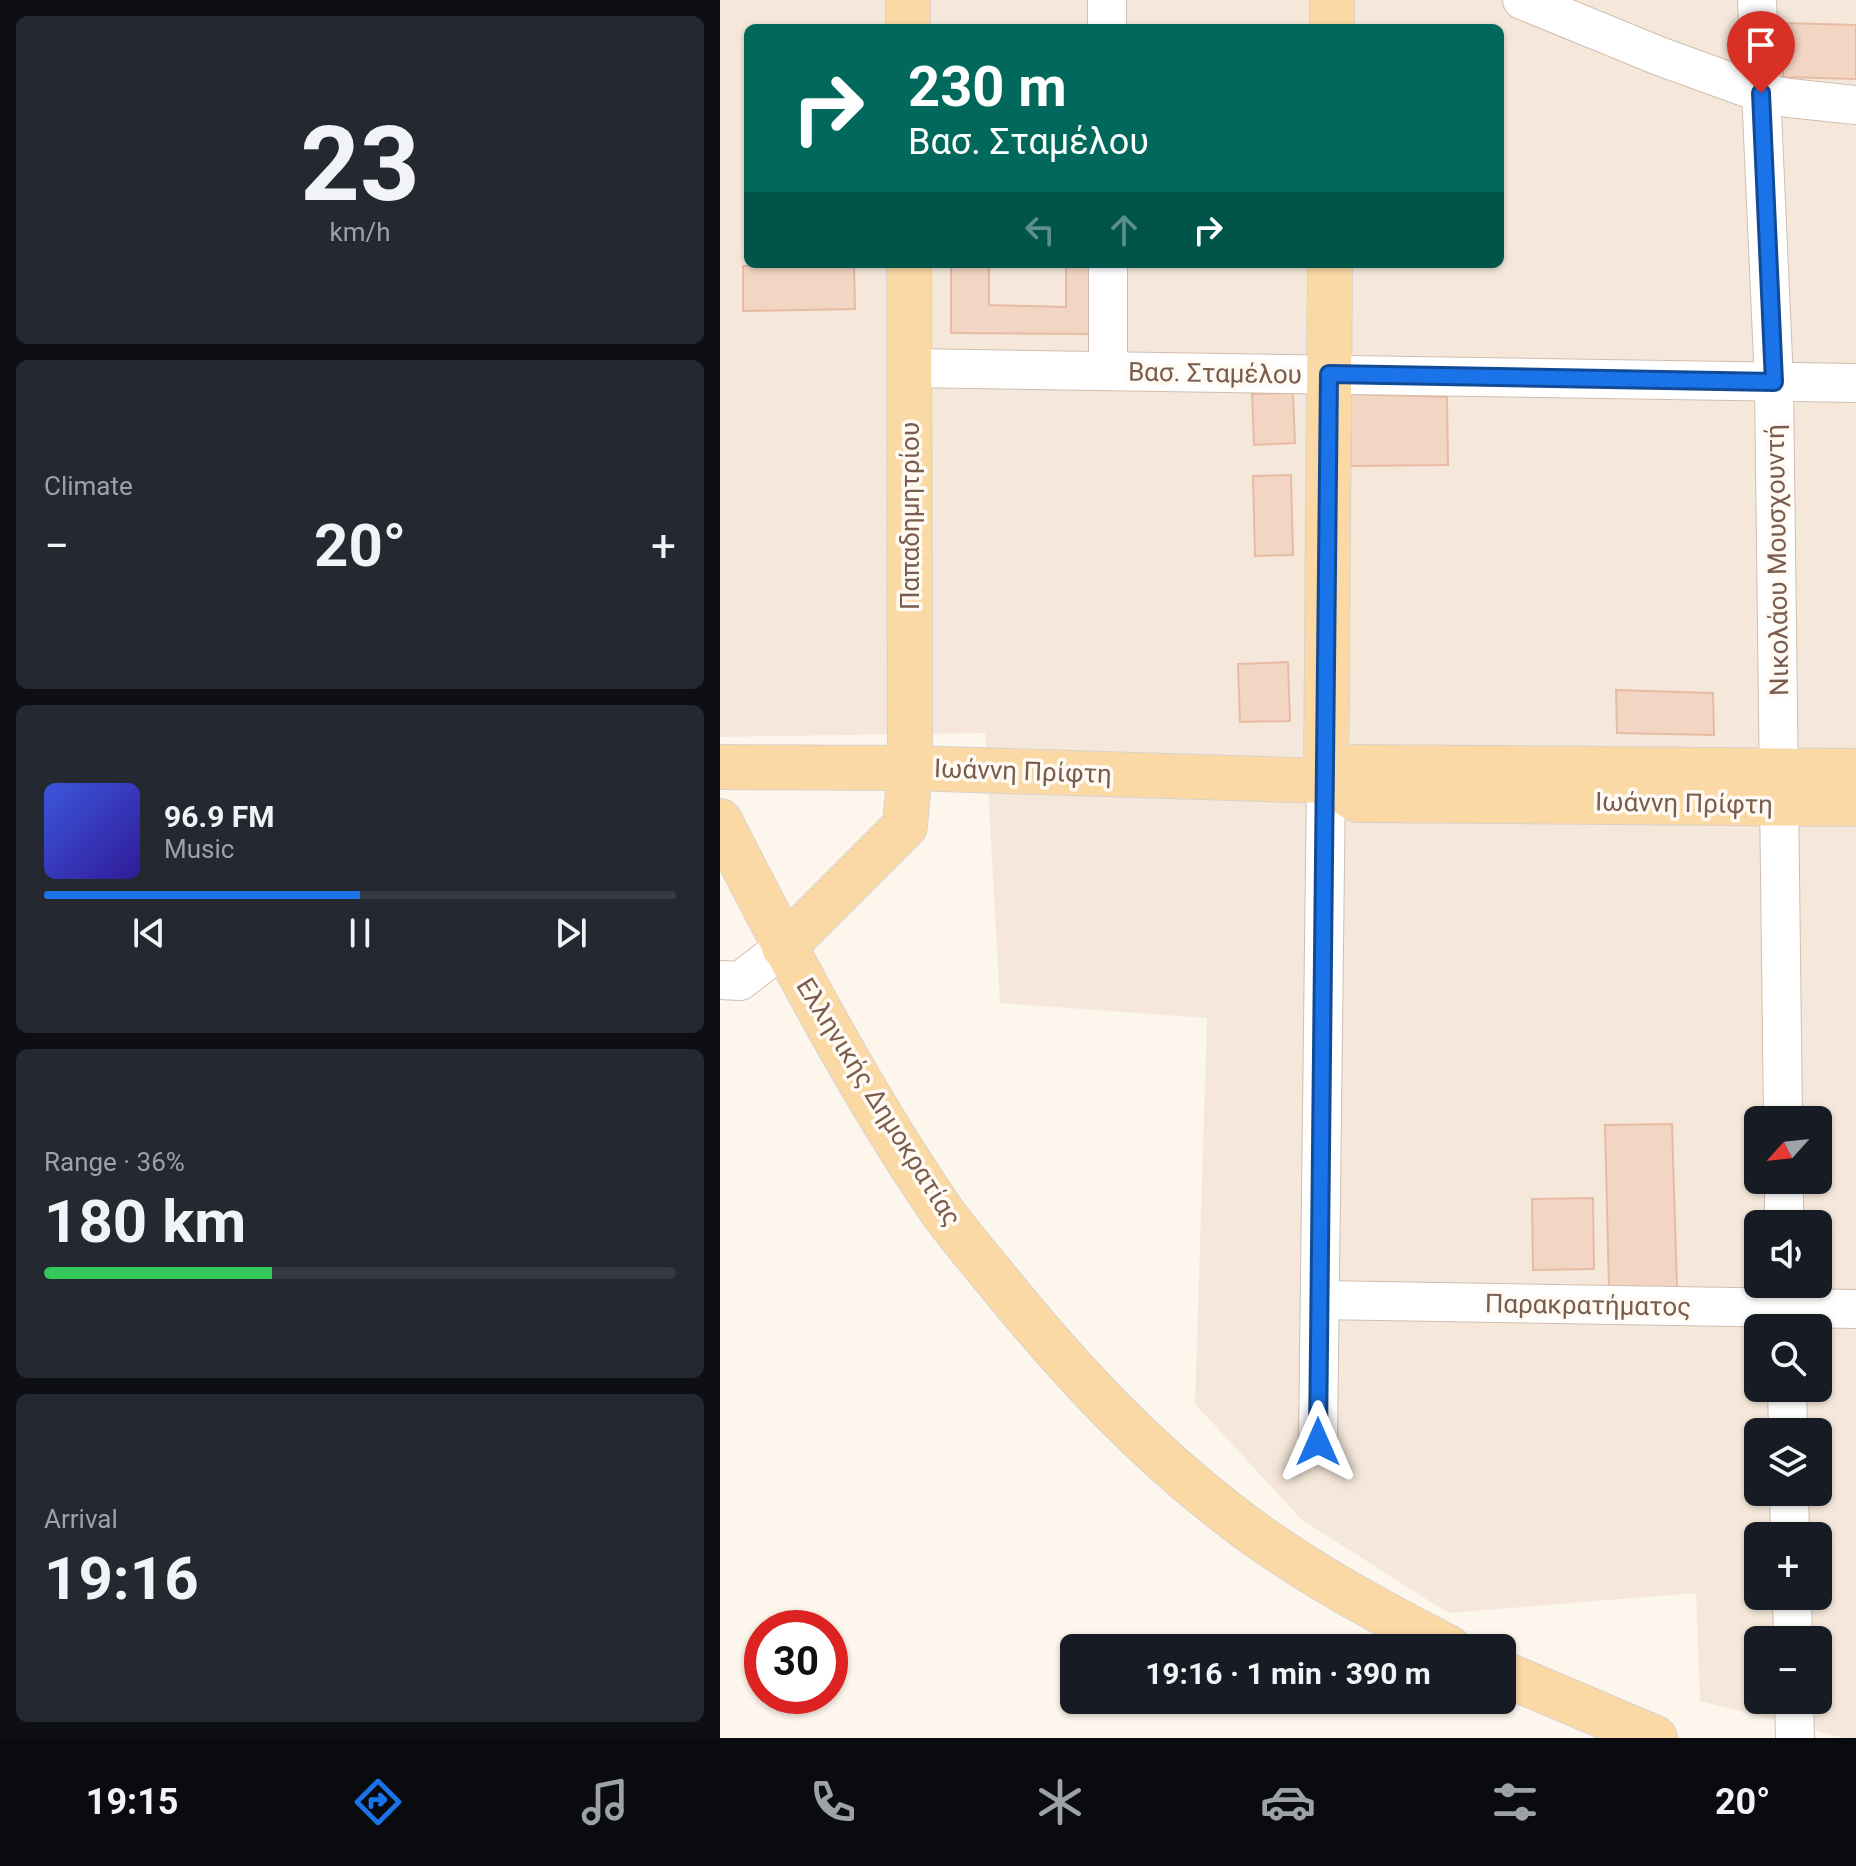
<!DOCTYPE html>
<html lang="en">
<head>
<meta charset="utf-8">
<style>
  body { margin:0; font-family:Roboto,sans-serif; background:#242831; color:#f1f3f6; height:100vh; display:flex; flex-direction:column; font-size:30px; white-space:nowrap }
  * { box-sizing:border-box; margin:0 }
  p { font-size:26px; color:#9ea1a6 }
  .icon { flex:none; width:44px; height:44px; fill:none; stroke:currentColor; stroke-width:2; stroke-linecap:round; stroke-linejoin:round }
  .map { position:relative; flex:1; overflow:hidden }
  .sheet { display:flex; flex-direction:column; gap:16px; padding:16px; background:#0d0f14; width:720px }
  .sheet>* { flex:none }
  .hud { position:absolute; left:24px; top:24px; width:760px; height:244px; border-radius:12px; box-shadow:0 2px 6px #0004; background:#00695c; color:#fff; overflow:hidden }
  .needle { width:52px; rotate:243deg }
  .controls { position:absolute; left:1024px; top:1106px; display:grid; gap:16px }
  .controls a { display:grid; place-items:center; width:88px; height:88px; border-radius:12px; background:#171b24; box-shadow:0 2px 6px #0004; font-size:40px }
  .speed { position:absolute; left:24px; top:1610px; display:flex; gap:16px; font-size:40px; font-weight:700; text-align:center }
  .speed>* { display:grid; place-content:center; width:104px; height:104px; border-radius:50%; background:#171b24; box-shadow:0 2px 6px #0004; line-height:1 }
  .speed .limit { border:12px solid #d22; background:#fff; color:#111 }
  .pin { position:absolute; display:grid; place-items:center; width:68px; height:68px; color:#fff; margin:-82px -34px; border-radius:50% 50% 50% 0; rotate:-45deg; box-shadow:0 0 8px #0007 }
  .pin .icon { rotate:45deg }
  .me { position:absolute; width:88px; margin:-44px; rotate:0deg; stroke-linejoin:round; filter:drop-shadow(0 0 6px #0008) }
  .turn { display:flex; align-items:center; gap:28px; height:168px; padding:0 32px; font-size:36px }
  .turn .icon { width:104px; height:104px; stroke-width:2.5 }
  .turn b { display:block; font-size:56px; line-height:68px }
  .lanes { display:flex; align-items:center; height:76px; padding:0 32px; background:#0003; justify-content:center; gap:40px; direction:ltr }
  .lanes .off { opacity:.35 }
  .big { font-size:60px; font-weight:700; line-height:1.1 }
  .sheet .card { flex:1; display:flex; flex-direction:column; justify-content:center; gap:12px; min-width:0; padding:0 28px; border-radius:12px; background:#242831 }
  .sheet .dial { align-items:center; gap:0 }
  .dial b { font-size:104px; line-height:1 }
  .song { display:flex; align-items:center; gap:24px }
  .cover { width:96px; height:96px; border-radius:12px; background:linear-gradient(135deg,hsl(230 70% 55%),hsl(250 70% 35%)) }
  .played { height:8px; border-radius:4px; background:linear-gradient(90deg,#1a73e8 50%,#363941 50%) }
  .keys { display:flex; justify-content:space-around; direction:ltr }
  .heat { display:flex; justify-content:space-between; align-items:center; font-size:44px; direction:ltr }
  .charge { height:12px; border-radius:6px; background:linear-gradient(90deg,#34c759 36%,#363941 0) }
  .trip { position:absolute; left:340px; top:1634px; width:456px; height:80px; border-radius:12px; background:#171b24; box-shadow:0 2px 6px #0004; font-weight:700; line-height:80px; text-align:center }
  .dock { display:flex; height:128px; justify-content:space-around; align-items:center; background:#090b0e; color:#9ea1a6 }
  .dock .icon { width:56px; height:56px }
  .dock .current { color:#1a73e8 }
  .dock b { font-size:36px; color:#f1f3f6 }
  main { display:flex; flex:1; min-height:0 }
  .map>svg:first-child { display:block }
</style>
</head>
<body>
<main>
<section class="sheet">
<div class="card dial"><b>23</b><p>km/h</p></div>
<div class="card"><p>Climate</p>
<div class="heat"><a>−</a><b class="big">20°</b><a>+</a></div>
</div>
<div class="card">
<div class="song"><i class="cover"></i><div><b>96.9 FM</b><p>Music</p></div></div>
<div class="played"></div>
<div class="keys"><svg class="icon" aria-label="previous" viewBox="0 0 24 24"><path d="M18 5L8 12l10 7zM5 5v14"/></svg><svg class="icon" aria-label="pause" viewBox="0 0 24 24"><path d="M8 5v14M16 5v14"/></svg><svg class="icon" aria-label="next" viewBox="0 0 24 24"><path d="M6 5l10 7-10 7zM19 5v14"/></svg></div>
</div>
<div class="card"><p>Range · 36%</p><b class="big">180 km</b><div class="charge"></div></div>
<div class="card"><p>Arrival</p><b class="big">19:16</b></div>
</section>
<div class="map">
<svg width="1136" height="1738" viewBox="0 0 1136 1738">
  <rect width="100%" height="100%" fill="#fdf6ec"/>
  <path fill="#f5e8da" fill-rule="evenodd" d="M0,0H1136V1738H1125L980,1701L976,1593L728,1613L582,1520L475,1404L487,1018L280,1003L265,733L0,737ZM28,28H780V264H28ZM1038,1120H1098V1180H1038ZM1038,1224H1098V1284H1038ZM1038,1328H1098V1388H1038ZM1038,1432H1098V1492H1038ZM1038,1536H1098V1596H1038ZM1038,1640H1098V1700H1038Z"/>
  <g fill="#f3d5c3" stroke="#e6bba3" stroke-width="2">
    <polygon points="1064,23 1136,25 1136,79 1063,77"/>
    <polygon points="231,264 269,264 269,305 346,307 346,264 376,264 376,334 231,333"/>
    <polygon points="134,265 135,309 23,311 23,266"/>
    <polygon points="573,393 575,443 534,445 532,394"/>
    <polygon points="630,394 727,397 728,465 631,466"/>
    <polygon points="571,475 573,555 535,556 533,476"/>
    <polygon points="568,662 570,721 520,722 518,664"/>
    <polygon points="896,690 993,693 994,735 897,733"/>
    <polygon points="952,1124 957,1288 889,1290 885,1125"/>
    <polygon points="873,1198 874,1269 813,1270 812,1199"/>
  </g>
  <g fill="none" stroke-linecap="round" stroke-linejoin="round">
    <defs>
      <g id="minor">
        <polyline points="387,0 387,28"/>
        <polyline points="802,0 939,56 1041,93 1069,98 1136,105"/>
        <polyline points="1037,0 1054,382 1063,1120"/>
        <polyline points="388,264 388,371"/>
        <polyline points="189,368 1136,383"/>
        <polyline points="0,980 20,981 64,947"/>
        <polyline points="1064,1180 1064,1224"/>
        <polyline points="600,1300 1136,1309"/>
        <polyline points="1067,1388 1068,1432"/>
        <polyline points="598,1442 606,781"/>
        <polyline points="1069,1492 1070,1536"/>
        <polyline points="1072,1596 1073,1640"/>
        <polyline points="1074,1700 1075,1738"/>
      </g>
      <g id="major">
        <polyline points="188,0 188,28"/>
        <polyline points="612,28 612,0"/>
        <polyline points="0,767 190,768 606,781 635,767 1136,771"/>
        <polyline points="606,781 637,800 1136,804"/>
        <polyline points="606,781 610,264"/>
        <path d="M0,821C67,952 138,1089 221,1210C241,1238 264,1264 285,1290C352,1372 423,1448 507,1513C576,1567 652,1608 729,1648"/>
        <polyline points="64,947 185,826 190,768 189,264"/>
        <polyline points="782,1673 935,1738"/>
      </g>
    </defs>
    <use href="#minor" stroke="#d1beb0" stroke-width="40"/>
    <use href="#major" stroke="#dad1cd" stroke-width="46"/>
    <use href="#minor" stroke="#fff" stroke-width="38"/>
    <use href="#major" stroke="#fbd9a5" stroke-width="44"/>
  </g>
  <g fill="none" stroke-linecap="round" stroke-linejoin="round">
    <defs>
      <polyline id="route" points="598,1442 609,374 1054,382 1041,93"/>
    </defs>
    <use href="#route" stroke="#114b97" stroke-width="20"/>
    <use href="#route" stroke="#1a73e8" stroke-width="14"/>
  </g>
  <g text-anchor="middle" stroke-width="7" stroke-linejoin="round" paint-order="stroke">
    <g font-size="26" fill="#7a5c4d" stroke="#fffaf3">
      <text transform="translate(495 373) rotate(1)" y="9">Βασ. Σταμέλου</text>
      <text transform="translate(190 516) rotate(-90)" y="9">Παπαδημητρίου</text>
      <text transform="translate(1057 560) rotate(-91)" y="9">Νικολάου Μουσχουντή</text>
      <text transform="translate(303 771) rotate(2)" y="9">Ιωάννη Πρίφτη</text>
      <text transform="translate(964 803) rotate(1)" y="9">Ιωάννη Πρίφτη</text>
      <text transform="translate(159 1102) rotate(58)" y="9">Ελληνικής Δημοκρατίας</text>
      <text transform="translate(868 1305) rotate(1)" y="9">Παρακρατήματος</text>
    </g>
  </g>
</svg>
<div class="controls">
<a><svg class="needle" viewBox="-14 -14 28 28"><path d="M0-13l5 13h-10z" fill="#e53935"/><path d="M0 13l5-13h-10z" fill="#9ea1a6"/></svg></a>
<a><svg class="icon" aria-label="sound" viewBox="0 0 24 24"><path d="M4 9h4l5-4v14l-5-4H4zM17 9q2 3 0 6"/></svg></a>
<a><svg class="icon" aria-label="search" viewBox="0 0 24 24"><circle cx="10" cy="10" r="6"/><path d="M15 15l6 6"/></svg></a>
<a><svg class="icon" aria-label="layers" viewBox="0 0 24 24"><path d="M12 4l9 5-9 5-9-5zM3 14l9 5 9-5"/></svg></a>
<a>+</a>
<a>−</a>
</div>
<div class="speed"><div class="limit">30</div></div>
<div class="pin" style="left:1041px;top:93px;background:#d93025"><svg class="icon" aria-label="arrive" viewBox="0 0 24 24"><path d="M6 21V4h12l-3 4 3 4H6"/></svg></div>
<svg class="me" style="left:598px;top:1442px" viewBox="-20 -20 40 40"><path d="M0-17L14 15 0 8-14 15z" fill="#1a73e8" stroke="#fff" stroke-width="4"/></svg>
<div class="trip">19:16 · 1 min · 390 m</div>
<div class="hud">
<div class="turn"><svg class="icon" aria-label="right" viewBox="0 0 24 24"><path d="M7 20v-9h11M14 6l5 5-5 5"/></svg><div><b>230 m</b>Βασ. Σταμέλου</div></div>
<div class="lanes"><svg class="icon off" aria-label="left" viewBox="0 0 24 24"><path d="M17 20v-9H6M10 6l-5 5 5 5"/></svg><svg class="icon off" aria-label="ahead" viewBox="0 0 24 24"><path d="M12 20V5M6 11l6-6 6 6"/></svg><svg class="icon" aria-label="right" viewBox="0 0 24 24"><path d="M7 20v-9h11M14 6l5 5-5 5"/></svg></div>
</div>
</div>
</main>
<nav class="dock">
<b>19:15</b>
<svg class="icon current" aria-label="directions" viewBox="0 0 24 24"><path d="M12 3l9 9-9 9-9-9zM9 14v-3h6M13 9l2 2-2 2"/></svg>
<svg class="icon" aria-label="music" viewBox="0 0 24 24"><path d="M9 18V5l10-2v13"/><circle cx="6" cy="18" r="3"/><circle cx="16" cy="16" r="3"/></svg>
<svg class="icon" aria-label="phone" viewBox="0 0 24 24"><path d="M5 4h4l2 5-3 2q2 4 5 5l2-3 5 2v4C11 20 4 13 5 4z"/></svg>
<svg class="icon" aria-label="climate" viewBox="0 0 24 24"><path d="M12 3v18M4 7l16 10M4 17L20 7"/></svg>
<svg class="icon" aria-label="car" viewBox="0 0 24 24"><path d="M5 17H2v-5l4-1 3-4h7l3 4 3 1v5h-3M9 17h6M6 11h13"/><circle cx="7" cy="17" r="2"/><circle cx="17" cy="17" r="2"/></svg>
<svg class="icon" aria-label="filters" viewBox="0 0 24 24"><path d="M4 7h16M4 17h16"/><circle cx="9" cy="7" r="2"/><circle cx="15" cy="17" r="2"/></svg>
<b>20°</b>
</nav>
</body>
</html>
